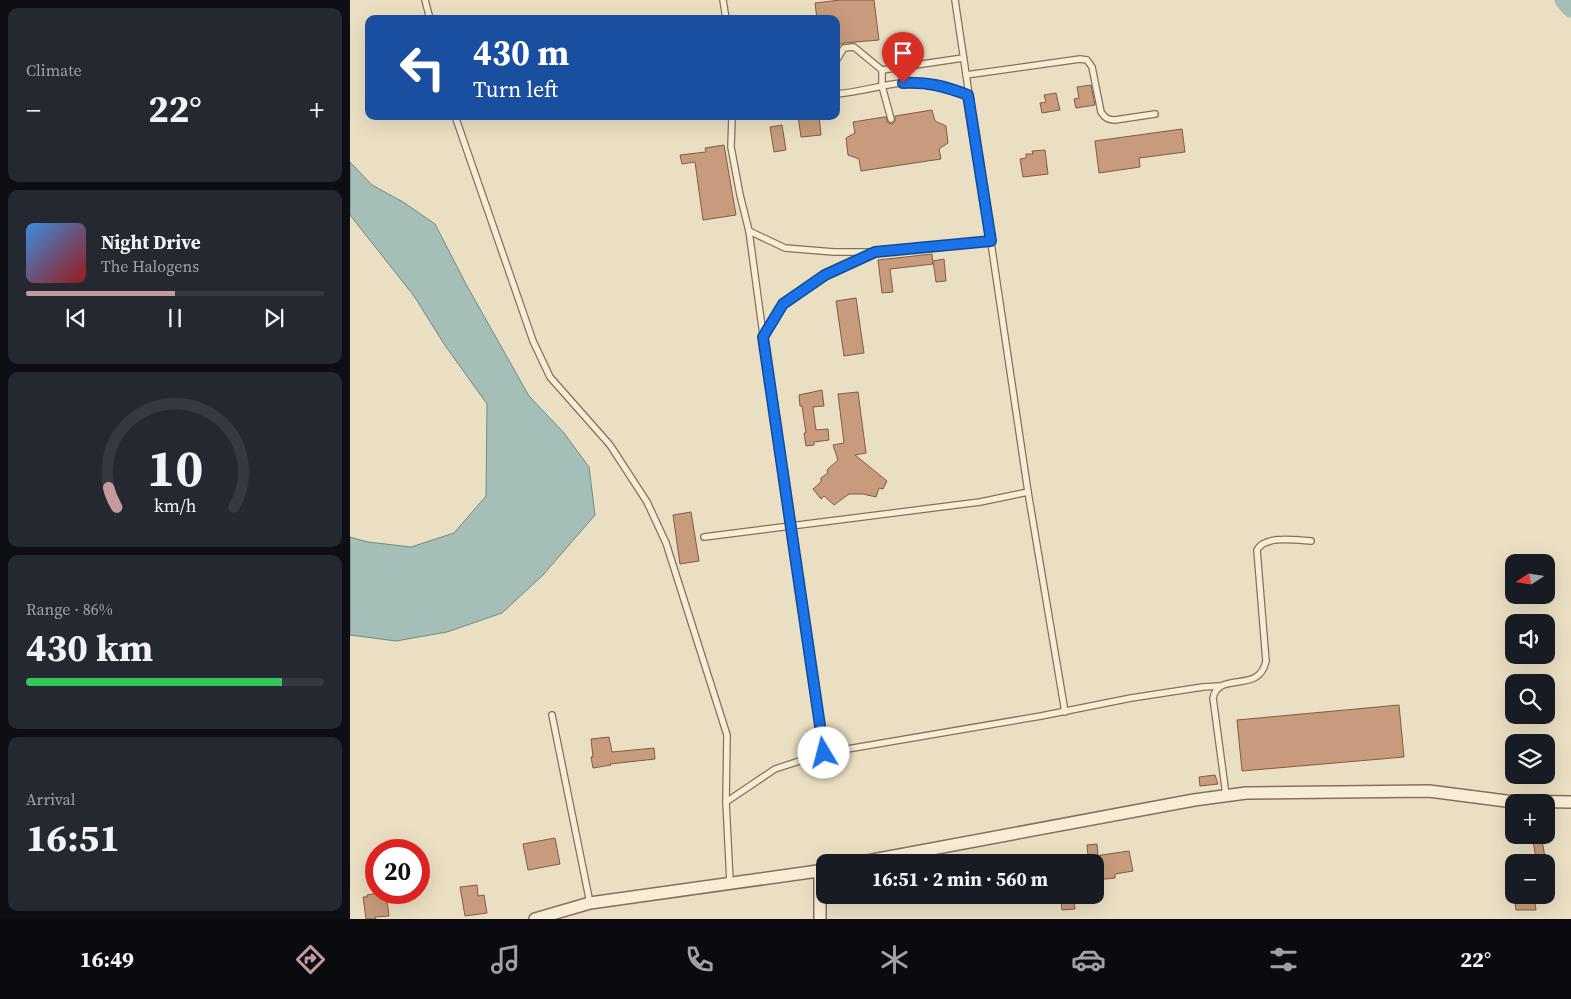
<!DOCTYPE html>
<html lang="en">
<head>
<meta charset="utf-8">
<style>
  body { margin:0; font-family:"Source Serif 4",serif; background:#242831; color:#f1f3f6; height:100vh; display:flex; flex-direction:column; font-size:19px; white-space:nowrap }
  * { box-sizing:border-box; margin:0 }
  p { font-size:16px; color:#9ea1a6 }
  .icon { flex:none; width:28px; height:28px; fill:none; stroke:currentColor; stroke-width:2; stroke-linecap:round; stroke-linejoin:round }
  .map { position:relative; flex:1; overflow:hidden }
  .details { display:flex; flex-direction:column; gap:8px; padding:8px; background:#0d0f14; width:350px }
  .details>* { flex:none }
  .top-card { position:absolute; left:15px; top:15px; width:475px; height:105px; border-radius:10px; box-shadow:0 5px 20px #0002; background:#1a4fa0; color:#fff; overflow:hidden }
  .needle { width:32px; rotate:258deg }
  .tools { position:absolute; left:1155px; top:554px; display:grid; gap:10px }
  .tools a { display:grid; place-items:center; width:50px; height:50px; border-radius:10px; background:#171b24; box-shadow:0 5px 20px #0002; font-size:25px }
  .speed { position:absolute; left:15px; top:839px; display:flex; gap:10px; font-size:25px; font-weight:700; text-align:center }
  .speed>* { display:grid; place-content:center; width:65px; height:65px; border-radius:50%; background:#171b24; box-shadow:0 5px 20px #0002; line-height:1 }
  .speed .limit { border:8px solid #d22; background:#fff; color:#111 }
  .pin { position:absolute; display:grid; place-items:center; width:42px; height:42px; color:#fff; margin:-51px -21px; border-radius:50% 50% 50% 0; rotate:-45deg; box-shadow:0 0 5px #0007 }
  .pin .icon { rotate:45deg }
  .me { position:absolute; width:55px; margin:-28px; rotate:352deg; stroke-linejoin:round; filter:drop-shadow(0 0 4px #0008) }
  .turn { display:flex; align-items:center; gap:18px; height:105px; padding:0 25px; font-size:22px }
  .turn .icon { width:65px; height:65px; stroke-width:2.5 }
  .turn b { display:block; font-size:35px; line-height:42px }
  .big { font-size:38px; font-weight:700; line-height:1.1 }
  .details .widget { flex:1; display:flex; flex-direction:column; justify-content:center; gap:8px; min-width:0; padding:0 18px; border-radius:10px; background:#242831 }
  .details .dial { align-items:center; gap:0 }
  .dial svg { height:130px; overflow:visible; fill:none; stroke:#363941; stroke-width:7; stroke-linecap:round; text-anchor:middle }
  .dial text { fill:#f1f3f6; stroke:none }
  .song { display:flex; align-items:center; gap:15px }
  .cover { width:60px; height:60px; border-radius:8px; background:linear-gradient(135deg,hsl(210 70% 55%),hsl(0 70% 35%)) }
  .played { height:5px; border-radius:2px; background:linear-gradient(90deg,#c59a9c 50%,#363941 50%) }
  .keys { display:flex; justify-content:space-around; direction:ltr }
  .heat { display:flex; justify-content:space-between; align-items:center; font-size:28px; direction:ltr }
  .charge { height:8px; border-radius:4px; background:linear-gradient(90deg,#34c759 86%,#363941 0) }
  .trip { position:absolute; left:466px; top:854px; width:288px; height:50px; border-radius:10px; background:#171b24; box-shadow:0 5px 20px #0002; font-weight:700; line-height:50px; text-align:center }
  .dock { display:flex; height:80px; justify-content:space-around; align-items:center; background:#090b0e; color:#9ea1a6 }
  .dock .icon { width:35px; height:35px }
  .dock .current { color:#c59a9c }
  .dock b { font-size:22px; color:#f1f3f6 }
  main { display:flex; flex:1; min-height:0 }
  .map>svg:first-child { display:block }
</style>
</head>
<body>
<main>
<section class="details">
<div class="widget"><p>Climate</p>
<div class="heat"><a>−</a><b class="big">22°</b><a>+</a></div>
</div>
<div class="widget">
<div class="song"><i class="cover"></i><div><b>Night Drive</b><p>The Halogens</p></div></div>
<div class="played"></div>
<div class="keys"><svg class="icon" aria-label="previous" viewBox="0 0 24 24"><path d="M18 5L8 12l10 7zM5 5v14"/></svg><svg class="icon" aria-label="pause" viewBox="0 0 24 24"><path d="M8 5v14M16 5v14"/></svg><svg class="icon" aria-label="next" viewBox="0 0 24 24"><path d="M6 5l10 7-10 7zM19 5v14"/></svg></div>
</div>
<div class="widget dial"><svg viewBox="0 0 100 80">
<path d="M14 69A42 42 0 1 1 86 69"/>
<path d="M14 69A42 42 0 0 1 9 57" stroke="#c59a9c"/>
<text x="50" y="56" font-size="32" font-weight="700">10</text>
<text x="50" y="72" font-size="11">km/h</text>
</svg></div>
<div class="widget"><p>Range · 86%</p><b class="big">430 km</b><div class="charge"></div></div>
<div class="widget"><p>Arrival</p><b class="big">16:51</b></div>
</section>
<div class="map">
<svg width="1221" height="919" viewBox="0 0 1221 919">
  <rect width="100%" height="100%" fill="#ebdfc3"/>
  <polygon fill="#a5beb7" stroke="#6d8c84" points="0,162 22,185 53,202 85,224 117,286 179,396 214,433 239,467 245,515 193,575 152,613 97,632 46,641 0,635 0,537 18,542 61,547 104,533 136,496 137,404 94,344 64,296 0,215"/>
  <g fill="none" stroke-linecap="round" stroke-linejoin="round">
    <polyline stroke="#a5beb7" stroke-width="19" points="1214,0 1221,8"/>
  </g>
  <g fill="#c79b7b" stroke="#825c42">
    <polygon points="490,0 524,0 529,40 494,43 486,46 486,19 467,19 465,3"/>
    <polygon points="741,85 745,105 726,108 724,99 729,98 727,87"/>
    <polygon points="706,93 710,110 692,113 690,103 696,102 694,95"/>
    <polygon points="582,110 585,121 596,126 598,143 589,149 591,159 511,171 509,159 498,155 496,138 505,133 503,122 534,117 536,117 538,123 542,124 545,121 545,116"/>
    <polygon points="448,116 469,116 471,135 451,137"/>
    <polygon points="432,125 436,150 424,152 420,127"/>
    <polygon points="832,129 835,152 789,158 790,167 749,173 745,141"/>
    <polygon points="374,145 386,215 353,220 345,162 332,164 330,155 356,152 355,148"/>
    <polygon points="695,150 698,174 673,177 670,159 676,158 676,154 683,154 682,151"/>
    <polygon points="582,254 583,264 540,269 543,292 532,293 528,260"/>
    <polygon points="594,259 596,281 586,282 583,261"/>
    <polygon points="506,298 514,353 494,356 486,301"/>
    <polygon points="472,390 474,406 463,407 466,430 478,429 479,440 464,442 464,445 456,446 454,433 456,433 452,406 450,406 449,395"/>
    <polygon points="508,392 516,453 505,455 537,481 533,489 529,488 526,497 513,494 499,494 484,505 474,496 471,499 463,489 471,482 471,478 478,473 477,470 488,460 483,445 494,443 488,394"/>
    <polygon points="341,512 349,561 330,564 323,515"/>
    <polygon points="1049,705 1054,757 892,771 887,720"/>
    <polygon points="259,737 262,752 304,748 305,759 260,764 261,765 243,768 241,757 243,757 241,739"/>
    <polygon points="865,775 868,784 850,786 849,777"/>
    <polygon points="1182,835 1191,835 1195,857 1186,858"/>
    <polygon points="205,838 210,864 178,870 173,844"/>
    <polygon points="747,844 748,855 738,856 737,845"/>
    <polygon points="779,851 783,871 765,874 765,878 746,880 745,856"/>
    <polygon points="127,885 128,896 134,895 137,913 115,916 110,887"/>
    <polygon points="33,892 40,892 41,900 37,901 39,916 25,917 26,919 16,919 13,897 17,897 17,895"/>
    <polygon points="1164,895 1184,895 1186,910 1166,910"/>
    <polygon points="724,899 725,909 712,910 711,900"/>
  </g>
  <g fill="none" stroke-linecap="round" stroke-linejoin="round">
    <defs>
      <g id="lane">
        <polyline points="75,0 80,19"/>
        <polyline points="373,0 376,19"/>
        <polyline points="605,0 678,492 715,712"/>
        <polyline points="486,61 494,48 504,47 532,70 613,58"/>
        <polyline points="532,70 532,86 541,119"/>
        <path d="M616,75L730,59L737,60L742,67L751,112C755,118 758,120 765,120L805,114"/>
        <path d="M486,94C515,92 545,80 574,82C589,83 605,90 619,95"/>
        <polyline points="105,116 183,341 200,377 260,445 297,502 316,543 377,735 376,802"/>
        <polyline points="382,116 381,147 390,195 399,231 429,453 474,753"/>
        <polyline points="399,231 435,248 484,252 523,252"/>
        <polyline points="414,337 433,304 475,275 525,252 641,241"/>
        <polyline points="354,537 630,502 678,492"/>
        <polyline points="202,715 240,903"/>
        <path d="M876,795L863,698C869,670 909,695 916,661L907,550C915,535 946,540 961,541"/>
        <polyline points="380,882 376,802 425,769 474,753 691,716 781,698 853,687 869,686"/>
      </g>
      <g id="street">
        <polyline points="512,862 844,800 896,793 1079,791 1156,801 1221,802"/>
        <polyline points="185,919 240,903 475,870"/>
        <polyline points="470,919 470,871"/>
      </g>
    </defs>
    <use href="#lane" stroke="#85715b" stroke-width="8"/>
    <use href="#street" stroke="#85715b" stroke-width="14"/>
    <use href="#lane" stroke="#f7edd6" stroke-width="5.5"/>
    <use href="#street" stroke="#f7edd6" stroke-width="11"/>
  </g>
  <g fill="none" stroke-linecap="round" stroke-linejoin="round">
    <defs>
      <path id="route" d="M474,753L413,337L433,304L475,275L525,252L641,241L618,95C594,86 579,82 553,83"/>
    </defs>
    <use href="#route" stroke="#114b97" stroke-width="12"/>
    <use href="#route" stroke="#1a73e8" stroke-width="9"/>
  </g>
</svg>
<div class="tools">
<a><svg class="needle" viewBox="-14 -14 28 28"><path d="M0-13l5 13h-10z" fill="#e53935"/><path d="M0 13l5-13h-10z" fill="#9ea1a6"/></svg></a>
<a><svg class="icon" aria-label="sound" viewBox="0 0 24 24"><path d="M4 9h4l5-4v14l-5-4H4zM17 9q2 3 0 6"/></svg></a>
<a><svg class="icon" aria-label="search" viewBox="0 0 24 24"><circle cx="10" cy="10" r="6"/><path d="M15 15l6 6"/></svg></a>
<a><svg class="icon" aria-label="layers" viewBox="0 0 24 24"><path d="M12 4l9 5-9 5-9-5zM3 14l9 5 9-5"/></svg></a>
<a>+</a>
<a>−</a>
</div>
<div class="speed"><div class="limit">20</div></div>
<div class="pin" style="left:553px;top:83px;background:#d93025"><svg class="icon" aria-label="arrive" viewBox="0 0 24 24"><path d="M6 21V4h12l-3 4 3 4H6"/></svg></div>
<svg class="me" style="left:474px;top:753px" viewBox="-20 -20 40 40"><circle r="19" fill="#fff"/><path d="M0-13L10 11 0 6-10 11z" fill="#1a73e8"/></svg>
<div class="trip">16:51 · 2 min · 560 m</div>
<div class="top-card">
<div class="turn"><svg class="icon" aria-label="left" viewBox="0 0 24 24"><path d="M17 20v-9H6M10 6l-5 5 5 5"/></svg><div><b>430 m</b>Turn left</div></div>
</div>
</div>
</main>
<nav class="dock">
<b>16:49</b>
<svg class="icon current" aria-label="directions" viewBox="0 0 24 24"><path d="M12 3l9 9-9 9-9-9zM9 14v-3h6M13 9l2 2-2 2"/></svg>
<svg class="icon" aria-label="music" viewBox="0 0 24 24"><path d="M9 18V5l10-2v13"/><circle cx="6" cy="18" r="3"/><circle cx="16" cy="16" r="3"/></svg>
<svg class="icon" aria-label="phone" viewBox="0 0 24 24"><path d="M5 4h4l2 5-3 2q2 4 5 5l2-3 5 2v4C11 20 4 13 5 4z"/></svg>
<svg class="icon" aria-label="climate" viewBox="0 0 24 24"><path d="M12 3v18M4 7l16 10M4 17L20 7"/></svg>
<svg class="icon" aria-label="car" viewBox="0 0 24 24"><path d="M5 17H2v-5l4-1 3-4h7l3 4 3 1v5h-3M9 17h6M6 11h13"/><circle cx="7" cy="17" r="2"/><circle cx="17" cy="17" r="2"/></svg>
<svg class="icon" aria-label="filters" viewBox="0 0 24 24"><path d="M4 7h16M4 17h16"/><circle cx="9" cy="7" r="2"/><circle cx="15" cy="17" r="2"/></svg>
<b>22°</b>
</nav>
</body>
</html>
